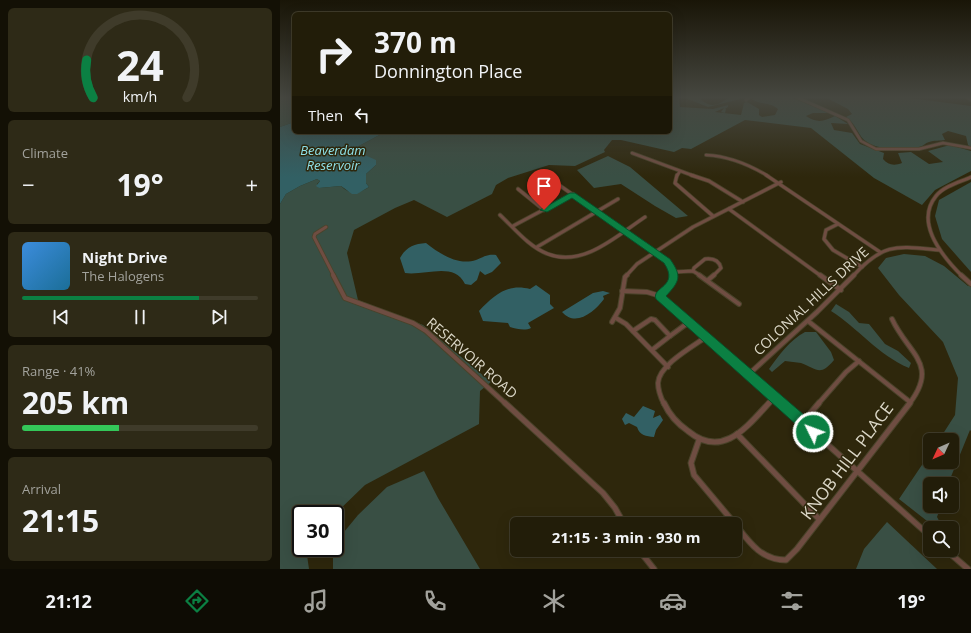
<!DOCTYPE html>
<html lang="en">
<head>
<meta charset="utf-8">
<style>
  body { margin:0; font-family:"Open Sans",sans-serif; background:#2e2a17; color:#f1f3f6; height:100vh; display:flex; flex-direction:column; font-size:15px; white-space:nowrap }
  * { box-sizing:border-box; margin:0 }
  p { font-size:13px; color:#a2a29c }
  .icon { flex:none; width:22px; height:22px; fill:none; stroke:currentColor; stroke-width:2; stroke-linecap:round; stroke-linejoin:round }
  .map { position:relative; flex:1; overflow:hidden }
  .sheet { display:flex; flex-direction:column; gap:8px; padding:8px; background:#131005; width:280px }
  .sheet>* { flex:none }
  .banner { position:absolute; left:12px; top:12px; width:380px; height:122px; border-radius:6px; box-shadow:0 4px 16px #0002,0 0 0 1px #3f3b2a; background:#221d09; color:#f1f3f6; overflow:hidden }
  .needle { width:26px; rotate:226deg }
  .tools { position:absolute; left:643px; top:433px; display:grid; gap:8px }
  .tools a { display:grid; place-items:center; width:36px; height:36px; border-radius:6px; background:#221d09; box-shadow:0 4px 16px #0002,0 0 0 1px #3f3b2a; font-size:20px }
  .speed { position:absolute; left:12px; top:505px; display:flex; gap:8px; font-size:20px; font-weight:700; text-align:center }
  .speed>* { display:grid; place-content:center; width:52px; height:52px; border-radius:50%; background:#221d09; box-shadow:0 4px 16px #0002,0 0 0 1px #3f3b2a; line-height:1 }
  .speed .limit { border:2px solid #111; border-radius:6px; background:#fff; color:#111 }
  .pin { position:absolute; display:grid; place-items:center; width:34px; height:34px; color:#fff; margin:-41px -17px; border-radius:50% 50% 50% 0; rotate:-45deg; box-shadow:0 0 4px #0007 }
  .pin .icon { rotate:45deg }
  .me { position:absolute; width:44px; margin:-22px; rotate:312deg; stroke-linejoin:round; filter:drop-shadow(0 0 3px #0008) }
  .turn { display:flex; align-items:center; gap:14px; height:84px; padding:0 16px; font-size:18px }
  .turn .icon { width:52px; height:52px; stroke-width:2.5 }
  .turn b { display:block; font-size:28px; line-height:34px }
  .then { display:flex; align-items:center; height:38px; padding:0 16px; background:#0003; gap:8px; font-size:15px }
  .big { font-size:30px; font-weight:700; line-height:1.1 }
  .sheet .card { flex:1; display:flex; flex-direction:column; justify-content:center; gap:6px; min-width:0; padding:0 14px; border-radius:6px; background:#2e2a17 }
  .sheet .dial { align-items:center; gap:0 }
  .dial svg { height:104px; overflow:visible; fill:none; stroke:#3f3b2a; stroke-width:7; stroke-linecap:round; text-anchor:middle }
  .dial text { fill:#f1f3f6; stroke:none }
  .song { display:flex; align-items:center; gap:12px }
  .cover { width:48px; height:48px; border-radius:6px; background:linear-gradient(135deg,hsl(210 70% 55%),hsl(200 70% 35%)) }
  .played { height:4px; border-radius:2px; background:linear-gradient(90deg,#0b8043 75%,#3f3b2a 75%) }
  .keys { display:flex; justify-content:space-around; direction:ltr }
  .heat { display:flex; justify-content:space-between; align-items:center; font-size:22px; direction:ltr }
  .charge { height:6px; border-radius:3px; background:linear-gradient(90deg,#34c759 41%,#3f3b2a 0) }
  .trip { position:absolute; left:230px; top:517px; width:232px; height:40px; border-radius:6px; background:#221d09; box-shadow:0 4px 16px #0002,0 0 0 1px #3f3b2a; font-weight:700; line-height:40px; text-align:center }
  .tab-bar { display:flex; height:64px; justify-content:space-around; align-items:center; background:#0e0c04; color:#a2a29c }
  .tab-bar .icon { width:28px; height:28px }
  .tab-bar .current { color:#0b8043 }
  .tab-bar b { font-size:18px; color:#f1f3f6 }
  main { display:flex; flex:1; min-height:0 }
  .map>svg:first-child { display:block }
</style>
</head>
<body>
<main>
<section class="sheet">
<div class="card dial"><svg viewBox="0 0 100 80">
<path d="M14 69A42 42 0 1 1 86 69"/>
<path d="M14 69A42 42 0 0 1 9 40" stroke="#0b8043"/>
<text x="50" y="56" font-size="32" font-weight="700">24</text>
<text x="50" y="72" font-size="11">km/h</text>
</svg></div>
<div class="card"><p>Climate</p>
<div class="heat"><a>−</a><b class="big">19°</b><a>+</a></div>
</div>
<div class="card">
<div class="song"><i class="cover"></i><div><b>Night Drive</b><p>The Halogens</p></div></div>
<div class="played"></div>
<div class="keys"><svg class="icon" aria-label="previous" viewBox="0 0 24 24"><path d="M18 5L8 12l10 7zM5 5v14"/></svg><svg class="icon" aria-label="pause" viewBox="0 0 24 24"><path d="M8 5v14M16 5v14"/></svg><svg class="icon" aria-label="next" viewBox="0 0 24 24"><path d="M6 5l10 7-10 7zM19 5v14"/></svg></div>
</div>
<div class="card"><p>Range · 41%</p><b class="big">205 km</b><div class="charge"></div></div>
<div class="card"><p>Arrival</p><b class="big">21:15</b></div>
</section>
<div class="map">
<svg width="691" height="569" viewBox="0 0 691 569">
  <rect width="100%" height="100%" fill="#2e270c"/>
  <g fill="#394f44">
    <polygon points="0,97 14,97 14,122 0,127"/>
    <path d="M392,97H399L400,107L433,109L448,105V107L445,109H446L445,113L441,112L444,108L435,112L461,115L464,103L467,102L479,109V115L482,117L495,115L498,109C489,101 479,105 472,99L477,97H510L549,113H533L526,116C537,123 543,122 555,116L568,124L551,123L554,130L572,133L580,144L604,153L603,159C608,165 614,166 622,163L618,153L631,152L649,164L663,162L648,151L670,145L691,151V171L655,190L642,205L594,178L531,128L465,120L411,149L402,148L394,152L341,140H332L324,150L325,152L295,166L269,165L228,178L216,185L212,194L167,217L134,200L115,208L74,230L67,253L78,300L143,325L211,382L200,391L199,424L85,485L55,514H21V548H26L29,569H0V204L6,194L20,186L37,179L40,181L37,184L39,188L61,186C70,195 79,194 89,187L86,183V174L96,165L88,157L78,152L79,146L105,132H390V98Z"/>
    <path d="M403,97H422L421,100C441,115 445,90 460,99L428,107Z"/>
    <path d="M545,97H622L691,106V147L688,145L686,136L668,131L662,134L665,140C660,141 654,140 649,142C645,143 644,146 639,147C624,149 600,151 587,142C578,137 577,124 566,117L572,114L568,109Z"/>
    <polygon points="328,156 350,167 408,216 396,218 375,206 341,184 314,188 297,170"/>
    <polygon points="691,182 691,272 662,239 655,216 659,200"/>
    <polygon points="624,254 645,256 664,266 688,286 691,286 691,431 690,430 668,484 650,484 650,506 661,506 657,517 663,528 656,528 619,499 650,453 650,462 672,462 672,440 659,440 675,415 678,378 663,342 619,295 598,268 606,258"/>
    <path d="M556,304L569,312L579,323L589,324L605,344L618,351L631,363L629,368C598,355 578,328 551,311Z"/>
    <path d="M525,332H536L551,352L554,360C540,377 537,369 521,363C516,362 510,362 505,361L492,372L489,369C499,355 510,340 525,332Z"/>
    <polygon points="144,471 158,498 200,569 53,569 53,548 55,548 55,543 78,515 107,487"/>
    <polygon points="607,522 657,569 576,569 584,549"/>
  </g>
  <g fill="#326064">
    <polygon points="14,122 14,132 105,132 79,146 78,152 96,160 96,165 86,174 86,183 89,187 77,194 72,194 61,186 39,188 36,186 40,181 37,179 20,186 6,194 0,204 0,127"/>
    <path d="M146,243C160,254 178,266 196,260C204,257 207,254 216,255L221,263L212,272L205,275L200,271L197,280L191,285L185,284C174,261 145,276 125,273L120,258C126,247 134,244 146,243Z"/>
    <path d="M256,285L270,295V304L274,308L248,323L251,328C245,331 237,329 230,327L228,323L203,321L199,311C214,295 228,283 250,289Z"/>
    <path d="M323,291L330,293L323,296L324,299C315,311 296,328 282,312L313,293Z"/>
    <path d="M363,406L375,411L373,418L380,415L383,420L376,430L374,437C366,436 360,436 357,427L349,423L345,425L342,419L346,413L354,417Z"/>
  </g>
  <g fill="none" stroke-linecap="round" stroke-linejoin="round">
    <polyline stroke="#326064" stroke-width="1" points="675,97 678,97"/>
    <defs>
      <g id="street-far3">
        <polyline points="516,97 568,120 581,141 596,149 639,149 663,143 691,148"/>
        <polyline points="687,97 691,100"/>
        <polyline points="466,100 470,97"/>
        <polyline points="352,153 414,176"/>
        <path d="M426,155C449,156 468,164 488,176"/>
        <polyline points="397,176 400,171"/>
      </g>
      <g id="street-far2">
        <polyline points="397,175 395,183 433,216"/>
        <polyline points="411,175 429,181 463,202"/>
        <polyline points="486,175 600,252"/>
        <polyline points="272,180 387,261 394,276"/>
        <polyline points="238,189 264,210"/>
        <polyline points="449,209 541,276"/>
        <path d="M220,215C234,228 249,247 268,254C303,268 338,235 365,217"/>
        <polyline points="558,224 546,230 544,239 553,250 582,267"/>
        <polyline points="233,226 293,194"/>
        <polyline points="46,227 35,234 34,237 54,276"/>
        <polyline points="257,247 338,199"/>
        <path d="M413,271L414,268L425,259C433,258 439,260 441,268L433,276"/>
        <polyline points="394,272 413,271 421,276"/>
        <polyline points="346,276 357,264 413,227 501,182"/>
        <path d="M573,276C604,242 617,246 659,250"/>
        <path d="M682,276C663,257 634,223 656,196C664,186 680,182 691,177"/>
      </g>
      <g id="street-far1">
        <polyline points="53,275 65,298 133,323 146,331 226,404"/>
        <polyline points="419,275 459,304"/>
        <polyline points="540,275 561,290"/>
        <polyline points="681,275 691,284"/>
        <polyline points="428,280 434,275"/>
        <polyline points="342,291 367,292 380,296 502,404"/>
        <polyline points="380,296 391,283 394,275"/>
        <polyline points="336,318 346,324 388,367"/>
        <path d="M612,319C628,354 660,364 629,404"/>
        <polyline points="528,321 630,402"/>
        <polyline points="332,322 340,308 345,277 347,275"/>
        <polyline points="353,331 371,319 375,320 390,336 372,350"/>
        <polyline points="390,336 409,322"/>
        <polyline points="469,374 537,312 574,275"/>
        <path d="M384,404C381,398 378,391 378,383C379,365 412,347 426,337"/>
        <polyline points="488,404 494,398"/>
        <polyline points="538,404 566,372 579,361"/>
      </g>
      <g id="street">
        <polyline points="225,403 323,493 335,508 344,524"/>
        <path d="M384,403C389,414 398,424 408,431C442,459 466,428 489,403"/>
        <polyline points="501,403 650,536"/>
        <polyline points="523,422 539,403"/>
        <polyline points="457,434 539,519"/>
        <polyline points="419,440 411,463 414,475 455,524"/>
        <path d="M455,524C469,542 481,560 506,560L517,549L630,403"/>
        <polyline points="359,550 374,569"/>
        <polyline points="666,550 688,569"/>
      </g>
    </defs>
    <use href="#street-far3" stroke="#4a432a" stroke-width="4"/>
    <use href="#street-far2" stroke="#4a432a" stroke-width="4.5"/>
    <use href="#street-far1" stroke="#4a432a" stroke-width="6"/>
    <use href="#street" stroke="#4a432a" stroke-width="7"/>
    <use href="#street-far3" stroke="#6f4d42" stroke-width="2.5"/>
    <use href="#street-far2" stroke="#6f4d42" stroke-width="3"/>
    <use href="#street-far1" stroke="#6f4d42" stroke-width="4"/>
    <use href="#street" stroke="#6f4d42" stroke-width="5"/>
  </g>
  <linearGradient id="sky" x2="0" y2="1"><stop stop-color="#191507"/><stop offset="0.55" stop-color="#464740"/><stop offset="1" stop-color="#464740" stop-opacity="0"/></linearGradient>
  <rect width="691" height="177" fill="url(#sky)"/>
  <path fill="#0b8043" stroke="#07532c" d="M290,193H295L390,259C402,276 400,281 386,296L538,427L539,432L538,436L533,438L529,436L376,299C371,287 400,287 384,263L292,198L267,212L260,210Z"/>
  <g text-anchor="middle" stroke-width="3" stroke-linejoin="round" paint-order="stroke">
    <g font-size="13" font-style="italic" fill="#8fe1e9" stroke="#2e270c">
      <text x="53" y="155">Beaverdam<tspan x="53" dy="15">Reservoir</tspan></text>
    </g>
    <g font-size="14" fill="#dbd7c7" stroke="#2e270c">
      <text transform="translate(531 301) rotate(-43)" y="5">COLONIAL HILLS DRIVE</text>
      <text transform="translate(192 358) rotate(41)" y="5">RESERVOIR ROAD</text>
    </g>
    <g font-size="17" fill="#dbd7c7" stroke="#2e270c">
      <text transform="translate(567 461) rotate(-53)" y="6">KNOB HILL PLACE</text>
    </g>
  </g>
</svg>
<div class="tools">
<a><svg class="needle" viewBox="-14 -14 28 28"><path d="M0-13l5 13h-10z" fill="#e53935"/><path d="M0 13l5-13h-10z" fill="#a2a29c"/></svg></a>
<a><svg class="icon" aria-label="sound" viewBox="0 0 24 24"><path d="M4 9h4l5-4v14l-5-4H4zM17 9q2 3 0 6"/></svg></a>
<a><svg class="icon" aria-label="search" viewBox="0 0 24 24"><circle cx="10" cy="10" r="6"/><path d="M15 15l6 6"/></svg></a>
</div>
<div class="speed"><div class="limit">30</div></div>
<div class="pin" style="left:264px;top:210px;background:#d93025"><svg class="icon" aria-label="arrive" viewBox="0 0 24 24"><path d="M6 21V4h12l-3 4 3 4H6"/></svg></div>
<svg class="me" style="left:533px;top:432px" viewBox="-20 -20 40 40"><circle r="17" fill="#0b8043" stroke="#fff" stroke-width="3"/><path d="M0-11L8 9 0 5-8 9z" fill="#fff"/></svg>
<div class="trip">21:15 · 3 min · 930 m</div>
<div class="banner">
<div class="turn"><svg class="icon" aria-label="right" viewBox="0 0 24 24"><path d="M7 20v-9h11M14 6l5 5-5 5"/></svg><div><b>370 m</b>Donnington Place</div></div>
<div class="then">Then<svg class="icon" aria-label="left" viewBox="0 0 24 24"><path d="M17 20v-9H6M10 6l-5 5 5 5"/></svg></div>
</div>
</div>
</main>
<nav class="tab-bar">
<b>21:12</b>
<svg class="icon current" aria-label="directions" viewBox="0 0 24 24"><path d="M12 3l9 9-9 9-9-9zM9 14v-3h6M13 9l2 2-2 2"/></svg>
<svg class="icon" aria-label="music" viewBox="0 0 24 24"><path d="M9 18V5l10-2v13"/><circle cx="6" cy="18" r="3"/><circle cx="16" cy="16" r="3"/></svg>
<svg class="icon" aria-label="phone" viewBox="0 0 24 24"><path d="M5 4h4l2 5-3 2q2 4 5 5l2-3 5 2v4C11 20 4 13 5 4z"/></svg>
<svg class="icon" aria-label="climate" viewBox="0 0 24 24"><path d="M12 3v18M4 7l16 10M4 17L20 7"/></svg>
<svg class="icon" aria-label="car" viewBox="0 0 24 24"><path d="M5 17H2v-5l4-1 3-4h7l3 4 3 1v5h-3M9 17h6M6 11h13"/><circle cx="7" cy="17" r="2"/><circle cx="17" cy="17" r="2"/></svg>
<svg class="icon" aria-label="filters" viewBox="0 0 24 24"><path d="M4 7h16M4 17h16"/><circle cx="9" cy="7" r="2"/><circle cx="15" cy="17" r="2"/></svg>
<b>19°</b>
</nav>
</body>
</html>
